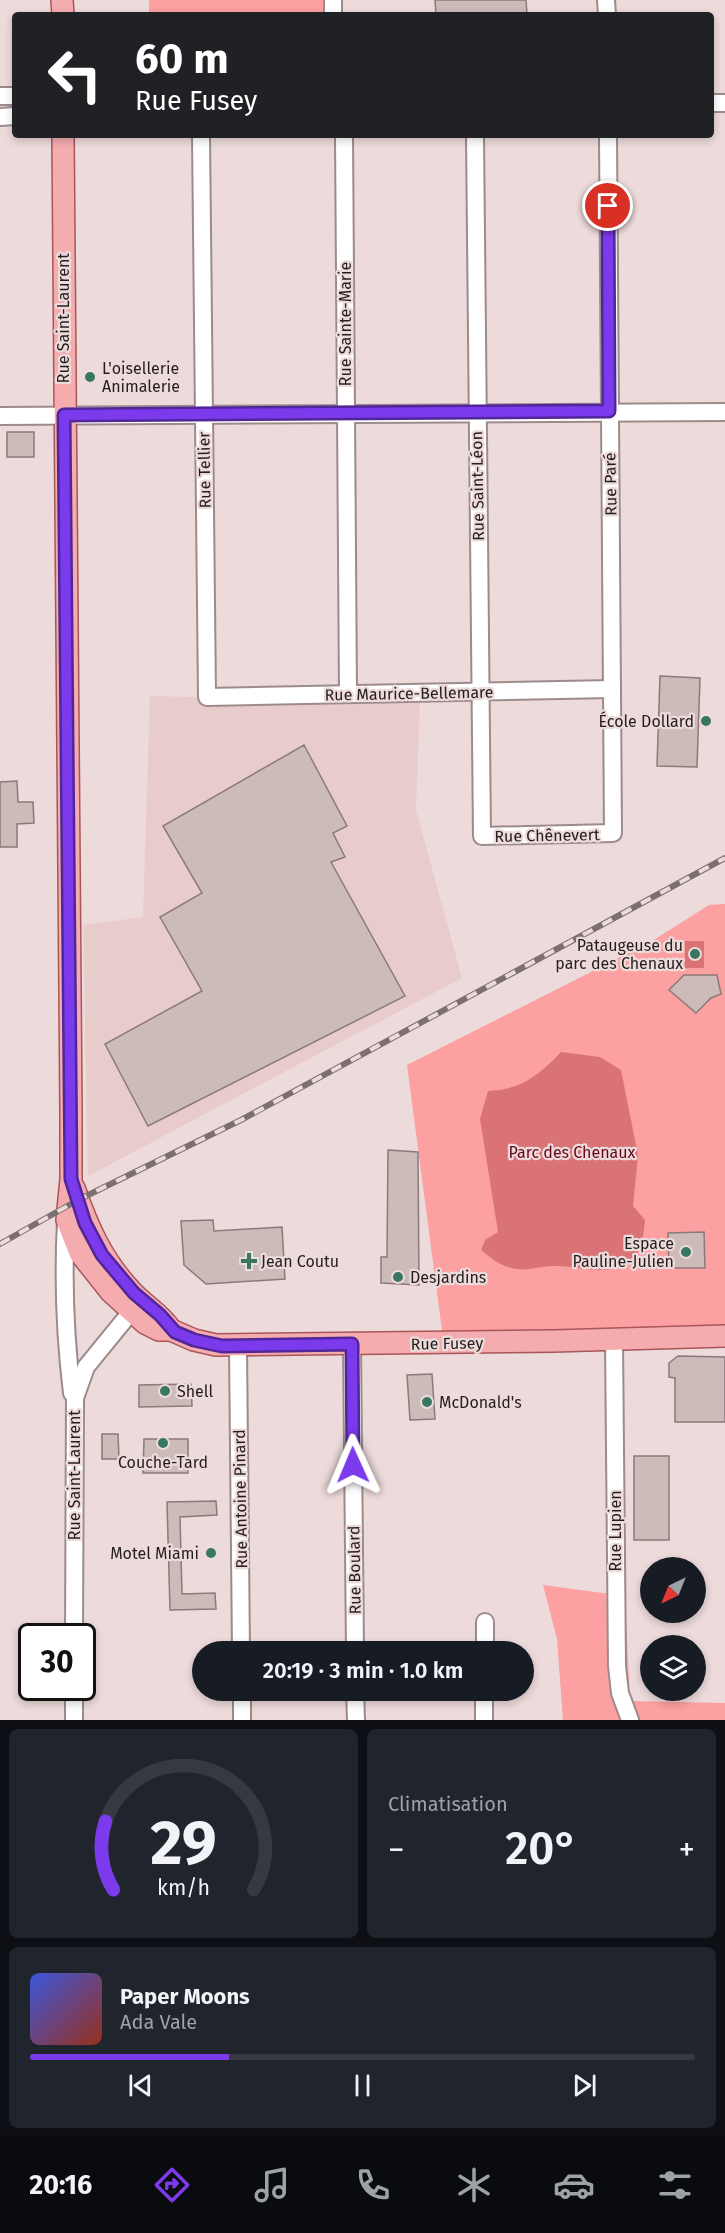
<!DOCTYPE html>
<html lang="fr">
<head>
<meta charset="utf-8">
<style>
  body { margin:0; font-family:"Fira Sans",sans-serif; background:#20242c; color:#f1f3f6; height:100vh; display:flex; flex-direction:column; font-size:22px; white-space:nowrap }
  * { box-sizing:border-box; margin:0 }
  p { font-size:20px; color:#9ea1a6 }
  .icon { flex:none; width:33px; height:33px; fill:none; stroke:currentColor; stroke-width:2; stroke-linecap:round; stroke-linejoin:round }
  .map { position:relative; height:1720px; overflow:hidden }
  .details { display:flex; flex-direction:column; gap:9px; padding:9px; background:#0d0f14; flex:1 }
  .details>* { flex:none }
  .banner { position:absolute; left:12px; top:12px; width:702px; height:126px; border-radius:6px; box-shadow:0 3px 9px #0003; background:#202124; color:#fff; overflow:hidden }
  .needle { width:39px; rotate:223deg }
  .controls { position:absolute; left:640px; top:1557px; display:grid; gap:12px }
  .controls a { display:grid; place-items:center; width:66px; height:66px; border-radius:50%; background:#171b24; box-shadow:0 3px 9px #0003; font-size:30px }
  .speed { position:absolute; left:18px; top:1623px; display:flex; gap:12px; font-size:30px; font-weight:700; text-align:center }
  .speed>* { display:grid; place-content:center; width:78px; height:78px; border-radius:50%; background:#171b24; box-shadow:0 3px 9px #0003; line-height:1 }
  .speed .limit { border:3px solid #111; border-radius:9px; background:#fff; color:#111 }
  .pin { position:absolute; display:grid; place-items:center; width:51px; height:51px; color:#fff; margin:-26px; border:3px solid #fff; border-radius:50%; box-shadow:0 2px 6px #0007 }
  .me { position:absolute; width:66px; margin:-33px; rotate:359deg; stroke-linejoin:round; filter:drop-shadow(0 0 4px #0008) }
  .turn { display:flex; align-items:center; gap:21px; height:126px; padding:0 24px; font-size:27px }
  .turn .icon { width:78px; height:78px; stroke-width:2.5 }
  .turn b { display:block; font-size:42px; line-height:51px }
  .big { font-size:45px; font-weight:600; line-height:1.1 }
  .details .tile { flex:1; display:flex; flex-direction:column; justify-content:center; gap:9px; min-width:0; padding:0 21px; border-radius:9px; background:#20242c }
  .details .dial { align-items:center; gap:0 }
  .dial svg { height:156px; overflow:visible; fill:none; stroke:#363941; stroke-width:7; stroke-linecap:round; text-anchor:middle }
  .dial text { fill:#f1f3f6; stroke:none }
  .song { display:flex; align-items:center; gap:18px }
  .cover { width:72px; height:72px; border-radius:9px; background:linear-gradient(135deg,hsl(230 70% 55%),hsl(10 70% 35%)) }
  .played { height:6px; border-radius:3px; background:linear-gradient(90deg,#7c3aed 30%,#363941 30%) }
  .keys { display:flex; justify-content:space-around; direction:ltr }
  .heat { display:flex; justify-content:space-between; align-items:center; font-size:33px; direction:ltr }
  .details .tiles { flex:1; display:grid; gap:9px; grid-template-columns:1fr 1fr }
  .tile:last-child { grid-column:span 2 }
  .trip { position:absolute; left:192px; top:1641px; width:342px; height:60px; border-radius:30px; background:#171b24; box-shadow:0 3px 9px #0003; font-weight:600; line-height:60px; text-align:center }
  .tabs { display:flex; height:96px; justify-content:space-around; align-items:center; background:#090b0e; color:#9ea1a6 }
  .tabs .icon { width:42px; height:42px }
  .tabs .selected { color:#7c3aed }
  .tabs b { font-size:27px; color:#f1f3f6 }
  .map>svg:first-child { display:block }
</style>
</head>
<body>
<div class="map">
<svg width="725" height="1720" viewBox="0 0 725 1720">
  <rect width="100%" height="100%" fill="#eddada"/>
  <polygon fill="#e8cccb" points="420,695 416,810 462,978 88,1176 83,925 143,917 150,696 349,701"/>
  <g fill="#fca0a1">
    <rect x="149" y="0" width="185" height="15"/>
    <polygon points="725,904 725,1327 443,1338 407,1065 652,941 709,905"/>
    <polygon points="543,1585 625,1596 630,1701 725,1703 725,1720 563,1720 557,1639"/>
  </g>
  <g fill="#d97376">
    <rect x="685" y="941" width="19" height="27"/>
    <path d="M561,1052L600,1057L621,1070L638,1155L633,1206L645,1220C644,1232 642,1249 633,1259C615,1279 575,1265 553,1266C540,1266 525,1272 512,1268C499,1265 491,1258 481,1250L485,1240L498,1232L480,1119L488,1091C521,1090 539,1075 561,1052Z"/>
  </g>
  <g fill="#cdbbba" stroke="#8b7a7a" stroke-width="1.5">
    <polygon points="435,0 526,0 527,15 436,15"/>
    <rect x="7" y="432" width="27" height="25"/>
    <polygon points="660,676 700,678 697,767 657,766"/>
    <polygon points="304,745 347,826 333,833 345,857 331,862 405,996 148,1126 105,1044 202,991 160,917 202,893 163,826"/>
    <polygon points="17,781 18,802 33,802 34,823 17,824 17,847 0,847 0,782"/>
    <polygon points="684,975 717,975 721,994 711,998 696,1013 669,990"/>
    <polygon points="388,1150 418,1152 419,1285 381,1283 381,1257 387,1257"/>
    <polygon points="213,1220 214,1231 282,1227 285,1279 206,1284 184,1265 181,1221"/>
    <polygon points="704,1232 705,1268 669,1268 668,1233"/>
    <polygon points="678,1356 725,1357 725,1422 675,1422 675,1378 669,1377 669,1363"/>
    <polygon points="432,1374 435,1419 410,1420 407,1375"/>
    <polygon points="191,1384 192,1406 139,1407 139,1385"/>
    <polygon points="102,1434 118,1434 119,1459 102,1459"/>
    <polygon points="144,1439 188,1439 188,1473 143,1473"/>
    <rect x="634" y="1456" width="35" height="84"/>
    <polygon points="216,1501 217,1515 180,1517 182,1594 215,1593 216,1609 170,1610 167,1502"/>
  </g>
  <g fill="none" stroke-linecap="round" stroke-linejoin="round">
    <defs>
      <g id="minor">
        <polyline points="333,0 333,15"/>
        <polyline points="606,0 607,15"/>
        <polyline points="0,96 15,96"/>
        <polyline points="711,103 725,103"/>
        <polyline points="0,117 15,116"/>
        <polyline points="201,135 207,697 612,689"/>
        <polyline points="344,135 348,693"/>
        <polyline points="475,135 482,836 613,833 608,135"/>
        <polyline points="0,416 725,412"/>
        <path d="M66,1221C63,1278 65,1336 72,1393"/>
        <polyline points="614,1340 617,1666 620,1693 630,1720"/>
        <polyline points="352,1344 355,1652"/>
        <polyline points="238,1346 241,1652"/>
        <polyline points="74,1636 75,1398 86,1367 139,1302"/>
        <polyline points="485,1652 485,1622"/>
        <polyline points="74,1688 74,1720"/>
        <polyline points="242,1690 242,1720"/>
        <polyline points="355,1690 356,1720"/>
        <polyline points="484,1720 484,1690"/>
      </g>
      <g id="major">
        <polyline points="62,0 63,15"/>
        <polyline points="63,135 71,1113 71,1179 67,1220 80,1253 111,1292 145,1323 159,1330 171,1330 194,1340 216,1345 554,1341 725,1336"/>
        <path d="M74,1188C88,1228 102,1260 132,1292C145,1306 161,1314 171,1330"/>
      </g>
    </defs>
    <use href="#minor" stroke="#9d8b8b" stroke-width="20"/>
    <use href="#major" stroke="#a85659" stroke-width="24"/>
    <use href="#minor" stroke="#fff" stroke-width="16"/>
    <use href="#major" stroke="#f5acaf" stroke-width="21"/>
    <defs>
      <polyline id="rail" points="0,1244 78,1200 241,1120 725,858"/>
    </defs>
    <use href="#rail" stroke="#7b6f6f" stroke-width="6"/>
    <use href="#rail" stroke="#eddada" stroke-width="4" stroke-dasharray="11" stroke-linecap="butt"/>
  </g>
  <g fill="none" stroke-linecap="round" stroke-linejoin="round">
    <defs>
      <polyline id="route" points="353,1465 352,1344 222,1346 194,1340 175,1332 160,1315 134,1293 102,1255 85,1223 71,1179 64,415 609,411 608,206"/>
    </defs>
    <use href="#route" stroke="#51269a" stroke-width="15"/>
    <use href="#route" stroke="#7c3aed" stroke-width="10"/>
  </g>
  <g fill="#3a7762" stroke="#eddada" stroke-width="2">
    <circle cx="90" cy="377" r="6"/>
    <circle cx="706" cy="721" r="6"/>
    <circle cx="695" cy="954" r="6"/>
    <circle cx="686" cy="1252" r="6"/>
    <path d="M246 1252h6v6h6v6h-6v6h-6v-6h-6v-6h6z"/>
    <circle cx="398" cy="1277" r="6"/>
    <circle cx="165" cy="1391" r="6"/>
    <circle cx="427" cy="1402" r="6"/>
    <circle cx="163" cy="1443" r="6"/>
    <circle cx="211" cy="1553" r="6"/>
  </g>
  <g text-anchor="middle" stroke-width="4.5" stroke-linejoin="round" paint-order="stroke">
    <g font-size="16" fill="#231d1c" stroke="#eddada">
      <text transform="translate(63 318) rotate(-90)" y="6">Rue Saint-Laurent</text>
      <text transform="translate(345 324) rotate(-90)" y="6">Rue Sainte-Marie</text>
      <text transform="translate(204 470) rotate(-91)" y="6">Rue Tellier</text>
      <text transform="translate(610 484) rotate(-91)" y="6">Rue Paré</text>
      <text transform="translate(477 486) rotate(-91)" y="6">Rue Saint-Léon</text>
      <text transform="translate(409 693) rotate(-1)" y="6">Rue Maurice-Bellemare</text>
      <text transform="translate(547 835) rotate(-1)" y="6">Rue Chênevert</text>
      <text transform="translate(447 1343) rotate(-1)" y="6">Rue Fusey</text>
      <text transform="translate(74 1475) rotate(-90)" y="6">Rue Saint-Laurent</text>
      <text transform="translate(240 1499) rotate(-91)" y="6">Rue Antoine Pinard</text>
      <text transform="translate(615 1531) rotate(-90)" y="6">Rue Lupien</text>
      <text transform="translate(354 1570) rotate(-91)" y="6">Rue Boulard</text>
    </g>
    <g font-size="16" fill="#231d1c" stroke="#eddada" text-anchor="start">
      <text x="102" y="374">L'oisellerie<tspan x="102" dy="18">Animalerie</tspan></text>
      <text x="694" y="727" text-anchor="end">École Dollard</text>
      <text x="683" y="951" text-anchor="end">Pataugeuse du<tspan x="683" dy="18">parc des Chenaux</tspan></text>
      <text x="674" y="1249" text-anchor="end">Espace<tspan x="674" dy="18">Pauline-Julien</tspan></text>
      <text x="261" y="1267">Jean Coutu</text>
      <text x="410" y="1283">Desjardins</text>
      <text x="177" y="1397">Shell</text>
      <text x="439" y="1408">McDonald's</text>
      <text x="163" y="1468" text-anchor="middle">Couche-Tard</text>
      <text x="199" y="1559" text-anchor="end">Motel Miami</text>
    </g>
    <g font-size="16" fill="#670619" stroke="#eddada">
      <text x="572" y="1158">Parc des Chenaux</text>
    </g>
  </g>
</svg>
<div class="controls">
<a><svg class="needle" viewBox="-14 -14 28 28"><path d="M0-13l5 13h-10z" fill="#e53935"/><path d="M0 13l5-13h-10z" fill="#9ea1a6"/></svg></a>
<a><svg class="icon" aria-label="layers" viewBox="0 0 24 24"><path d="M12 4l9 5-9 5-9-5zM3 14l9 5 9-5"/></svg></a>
</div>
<div class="speed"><div class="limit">30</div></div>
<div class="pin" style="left:608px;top:206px;background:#d93025"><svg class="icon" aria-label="arrive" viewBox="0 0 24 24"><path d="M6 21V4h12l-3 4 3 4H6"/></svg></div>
<svg class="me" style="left:353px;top:1465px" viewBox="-20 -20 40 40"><path d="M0-17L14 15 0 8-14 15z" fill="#7c3aed" stroke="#fff" stroke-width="4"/></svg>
<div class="trip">20:19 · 3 min · 1.0 km</div>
<div class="banner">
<div class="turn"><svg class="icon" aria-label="left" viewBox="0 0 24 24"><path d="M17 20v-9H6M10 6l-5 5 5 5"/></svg><div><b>60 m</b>Rue Fusey</div></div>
</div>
</div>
<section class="details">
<div class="tiles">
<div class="tile dial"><svg viewBox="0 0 100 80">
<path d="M14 69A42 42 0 1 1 86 69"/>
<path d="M14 69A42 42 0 0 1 10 34" stroke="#7c3aed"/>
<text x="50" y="56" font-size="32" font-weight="700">29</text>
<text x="50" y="72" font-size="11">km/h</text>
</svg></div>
<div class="tile"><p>Climatisation</p>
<div class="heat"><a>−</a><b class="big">20°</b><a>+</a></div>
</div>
<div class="tile">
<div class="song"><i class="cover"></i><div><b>Paper Moons</b><p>Ada Vale</p></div></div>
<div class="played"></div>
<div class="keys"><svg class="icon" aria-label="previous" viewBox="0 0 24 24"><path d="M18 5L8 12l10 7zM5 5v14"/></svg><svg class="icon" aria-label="pause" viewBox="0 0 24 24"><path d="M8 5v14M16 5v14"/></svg><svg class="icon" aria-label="next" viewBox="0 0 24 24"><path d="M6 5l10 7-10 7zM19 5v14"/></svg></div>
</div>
</div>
</section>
<nav class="tabs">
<b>20:16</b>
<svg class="icon selected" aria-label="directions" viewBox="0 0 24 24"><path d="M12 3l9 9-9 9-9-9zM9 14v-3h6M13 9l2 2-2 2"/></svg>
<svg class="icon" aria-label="music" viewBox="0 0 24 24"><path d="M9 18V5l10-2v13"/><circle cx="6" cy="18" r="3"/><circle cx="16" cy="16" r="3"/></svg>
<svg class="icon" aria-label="phone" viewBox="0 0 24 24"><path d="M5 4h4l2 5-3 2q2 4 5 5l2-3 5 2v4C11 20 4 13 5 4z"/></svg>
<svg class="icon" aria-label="climate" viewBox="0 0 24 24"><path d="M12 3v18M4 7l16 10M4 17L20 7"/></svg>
<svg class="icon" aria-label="car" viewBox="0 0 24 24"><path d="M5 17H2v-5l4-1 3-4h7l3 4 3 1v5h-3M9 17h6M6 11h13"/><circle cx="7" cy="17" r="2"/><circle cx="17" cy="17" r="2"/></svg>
<svg class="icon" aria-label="filters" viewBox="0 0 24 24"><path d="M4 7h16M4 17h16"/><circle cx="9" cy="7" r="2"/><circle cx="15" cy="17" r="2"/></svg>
</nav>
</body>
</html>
